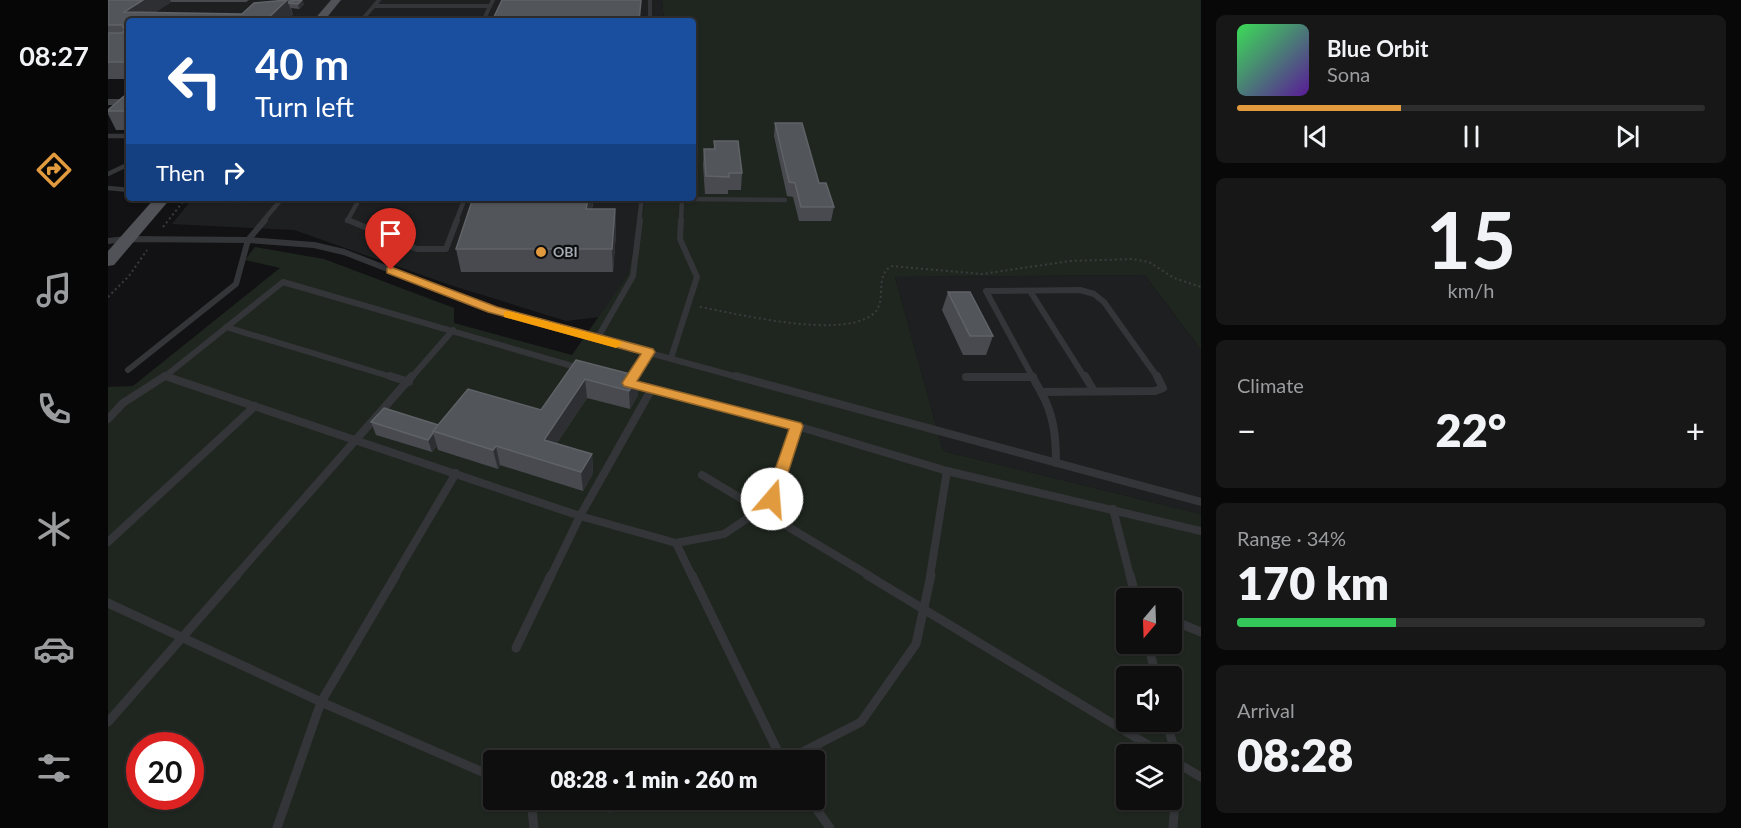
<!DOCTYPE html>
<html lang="en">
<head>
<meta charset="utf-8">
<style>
  body { margin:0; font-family:Lato,sans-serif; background:#171718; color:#f1f3f6; height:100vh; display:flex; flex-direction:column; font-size:22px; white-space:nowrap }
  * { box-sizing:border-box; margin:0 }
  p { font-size:20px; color:#9b9c9e }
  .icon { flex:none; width:33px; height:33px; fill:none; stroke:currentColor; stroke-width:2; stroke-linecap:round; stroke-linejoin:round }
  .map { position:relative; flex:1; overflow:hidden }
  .details { display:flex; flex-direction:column; gap:15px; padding:15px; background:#080808; width:540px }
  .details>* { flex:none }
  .top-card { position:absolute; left:18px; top:18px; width:570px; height:183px; border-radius:6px; box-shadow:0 2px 4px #0004,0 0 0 2px #2e2e2f; background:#1a4fa0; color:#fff; overflow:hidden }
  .needle { width:39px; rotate:199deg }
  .buttons { position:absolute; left:1008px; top:588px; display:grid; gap:12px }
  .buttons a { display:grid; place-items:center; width:66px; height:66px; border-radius:6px; background:#0e0e0f; box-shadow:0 2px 4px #0004,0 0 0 2px #2e2e2f; font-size:30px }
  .speed { position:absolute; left:18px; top:732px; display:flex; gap:12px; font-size:30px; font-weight:700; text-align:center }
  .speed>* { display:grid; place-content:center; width:78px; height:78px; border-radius:50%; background:#0e0e0f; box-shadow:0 2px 4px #0004,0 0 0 2px #2e2e2f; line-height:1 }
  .speed .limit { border:9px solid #d22; background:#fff; color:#111 }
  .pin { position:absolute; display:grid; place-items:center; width:51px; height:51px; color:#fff; margin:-62px -26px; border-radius:50% 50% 50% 0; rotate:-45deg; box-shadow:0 0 6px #0007 }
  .pin .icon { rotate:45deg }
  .me { position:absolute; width:66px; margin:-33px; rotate:18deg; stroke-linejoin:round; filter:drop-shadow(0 0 4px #0008) }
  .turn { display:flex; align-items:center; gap:21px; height:126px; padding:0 30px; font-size:27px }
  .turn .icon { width:78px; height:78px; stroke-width:2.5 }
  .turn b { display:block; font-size:42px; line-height:51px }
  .then { display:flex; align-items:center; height:57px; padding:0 30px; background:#0003; gap:12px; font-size:22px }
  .big { font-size:45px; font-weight:800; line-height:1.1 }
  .details .widget { flex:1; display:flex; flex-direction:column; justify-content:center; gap:9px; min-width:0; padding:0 21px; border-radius:9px; background:#171718 }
  .details .dial { align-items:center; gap:0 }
  .dial b { font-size:78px; line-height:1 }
  .song { display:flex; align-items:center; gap:18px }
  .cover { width:72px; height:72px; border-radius:9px; background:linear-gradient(135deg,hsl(130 70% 55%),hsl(270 70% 35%)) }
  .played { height:6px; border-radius:3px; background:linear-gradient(90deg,#e19a3d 35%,#2e2e2f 35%) }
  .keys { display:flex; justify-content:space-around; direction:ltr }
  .heat { display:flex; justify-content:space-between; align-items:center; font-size:33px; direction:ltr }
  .charge { height:9px; border-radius:4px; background:linear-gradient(90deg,#34c759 34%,#2e2e2f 0) }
  .trip { position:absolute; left:375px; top:750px; width:342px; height:60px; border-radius:6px; background:#0e0e0f; box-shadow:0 2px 4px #0004,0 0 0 2px #2e2e2f; font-weight:800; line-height:60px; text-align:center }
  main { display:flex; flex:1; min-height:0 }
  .dock { display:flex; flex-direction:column; width:108px; justify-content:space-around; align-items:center; background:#060606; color:#9b9c9e }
  .dock .icon { width:42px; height:42px }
  .dock .selected { color:#e19a3d }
  .dock b { font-size:27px; color:#f1f3f6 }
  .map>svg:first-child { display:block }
</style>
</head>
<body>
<main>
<nav class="dock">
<b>08:27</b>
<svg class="icon selected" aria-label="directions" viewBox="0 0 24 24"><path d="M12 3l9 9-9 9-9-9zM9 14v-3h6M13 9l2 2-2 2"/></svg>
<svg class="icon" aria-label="music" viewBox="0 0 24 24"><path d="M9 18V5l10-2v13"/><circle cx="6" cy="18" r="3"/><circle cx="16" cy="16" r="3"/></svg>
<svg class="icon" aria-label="phone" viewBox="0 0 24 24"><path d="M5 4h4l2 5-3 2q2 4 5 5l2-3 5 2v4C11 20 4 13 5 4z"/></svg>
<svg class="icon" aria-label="climate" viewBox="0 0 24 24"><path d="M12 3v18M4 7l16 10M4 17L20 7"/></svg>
<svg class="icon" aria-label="car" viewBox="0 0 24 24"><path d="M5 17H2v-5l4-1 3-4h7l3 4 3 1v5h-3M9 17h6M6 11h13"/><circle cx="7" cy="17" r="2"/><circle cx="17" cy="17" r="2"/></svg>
<svg class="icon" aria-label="filters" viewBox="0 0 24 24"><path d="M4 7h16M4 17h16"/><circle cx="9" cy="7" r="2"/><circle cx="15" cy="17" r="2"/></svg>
</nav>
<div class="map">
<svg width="1093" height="828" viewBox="0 0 1093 828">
  <rect width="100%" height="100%" fill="#121214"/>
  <g fill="#1e1f21">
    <polygon points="3,0 554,0 556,21 21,21"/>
    <polygon points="85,198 538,198 519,276 492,317 458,321 342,285 186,230 64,224"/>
    <polygon points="1037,275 1093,350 1093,514 835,451 787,277"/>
  </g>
  <path fill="#1f261f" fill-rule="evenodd" d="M554,0H1093V350L1037,275L787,277L835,451L1093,514V828H0V387L25,386L172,268L137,260L147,247L216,259L346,308V323L464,355L519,276L538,198H585V21H556ZM1018,598H1064V644H1018ZM1018,676H1064V722H1018ZM32,746H82V796H32ZM1018,754H1064V800H1018ZM386,760H706V800H386Z"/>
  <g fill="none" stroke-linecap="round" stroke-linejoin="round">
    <g stroke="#3a3c3f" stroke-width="2" stroke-dasharray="2 3" stroke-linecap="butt">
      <polyline points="55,227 78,198"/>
      <polyline points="0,297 21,276 39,250"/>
      <path d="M592,307C631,314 731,339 764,315C781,302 765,278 783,266L874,274L962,261L1024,259L1041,262L1066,278L1093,287"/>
    </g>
    <g stroke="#343538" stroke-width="4">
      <polyline points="542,0 542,21"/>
      <polyline points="266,6 382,6"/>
      <polyline points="253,21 271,0"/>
      <polyline points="375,21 385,0"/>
    </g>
    <g stroke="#343538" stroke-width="4.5">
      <polyline points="0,136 21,136"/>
      <polyline points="0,174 21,164"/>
      <polyline points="0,188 21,190"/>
      <polyline points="574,199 677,200"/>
      <polyline points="124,201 172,200"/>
      <polyline points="155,221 171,202 178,198"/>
      <polyline points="239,221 252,198"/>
      <polyline points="348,221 357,198"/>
      <polyline points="531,221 534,198"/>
      <polyline points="573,221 574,198"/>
    </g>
    <g stroke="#343538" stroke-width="6">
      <polyline points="240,220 309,249 338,249 349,220"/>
      <polyline points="0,241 19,239 140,240 157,220"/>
      <polyline points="922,291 977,378"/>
      <polyline points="118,327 287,378"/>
      <polyline points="489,339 525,276 532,220"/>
      <polyline points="563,358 589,277 572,239 573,220"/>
      <polyline points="20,370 128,284 140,240 206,245 236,252 385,310 633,378"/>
      <polyline points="56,376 61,378"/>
      <polyline points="858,377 925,377"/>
      <polyline points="55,378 175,282 471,368"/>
      <polyline points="303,378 345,330"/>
      <polyline points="524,378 541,352"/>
      <polyline points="925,378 878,291 972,290 986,294 996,302 1050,378"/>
    </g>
    <g stroke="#343538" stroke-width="8">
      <polyline points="57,376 472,516 543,390"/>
      <polyline points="282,376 301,382"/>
      <polyline points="628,376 1093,502"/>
      <polyline points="924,376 933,392"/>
      <polyline points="977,376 986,391"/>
      <polyline points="858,377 925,377"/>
      <polyline points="522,381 525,376"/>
      <polyline points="522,384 689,426 839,471 1093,531"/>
      <path d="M933,392C946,415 948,437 948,463"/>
      <polyline points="933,392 1047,391 1055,388 1049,376"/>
      <polyline points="0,419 15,403 57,376"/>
      <polyline points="594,475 762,576"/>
      <polyline points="1005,509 1022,576"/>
      <polyline points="0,542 147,406"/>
      <polyline points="568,543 616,534 652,510 664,499 689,426"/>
      <polyline points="128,576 304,376"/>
      <polyline points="287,576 348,473"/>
      <polyline points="443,576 472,516 568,543 584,576"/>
      <polyline points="822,576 839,471"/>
    </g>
    <g stroke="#343538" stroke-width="9">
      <polyline points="584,575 674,760"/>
      <polyline points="759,575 1055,754"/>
      <polyline points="1022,575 1028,598"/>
      <polyline points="0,603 213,702 386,777"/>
      <polyline points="1064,620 1093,632"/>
      <polyline points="1040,644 1048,676"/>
      <polyline points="408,648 443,575"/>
      <polyline points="0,722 129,575"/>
      <polyline points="1059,722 1070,764 1065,828"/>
      <polyline points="679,760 753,722 808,644 823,575"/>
      <polyline points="1064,760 1093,777"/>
      <polyline points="423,800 426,828"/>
      <polyline points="456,800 501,808 608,800"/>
      <polyline points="702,800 722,828"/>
      <polyline points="169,828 213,702 288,575"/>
    </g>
    <rect fill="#424448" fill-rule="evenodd" x="0" y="99" width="21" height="6"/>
    <g fill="#505257" fill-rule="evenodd">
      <polygon points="223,0 233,0 216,21 205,21"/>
      <polygon points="47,198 63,198 6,265 0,266 0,251"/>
    </g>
  </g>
  <g fill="#484a4f">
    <polygon points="0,0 141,0 138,2 63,2 46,13 134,14 180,0 181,1 196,4 191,9 183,8 185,15 21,21 21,79 0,79"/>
    <polygon points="21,92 21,130 8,130 0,114 0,110"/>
    <polygon points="667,123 711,183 726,207 723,221 691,221 685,197 679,196 666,136"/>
    <polygon points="606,141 634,173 633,190 620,190 620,194 597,194 595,165 596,149 606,149"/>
    <polygon points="365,198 486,198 484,209 507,209 508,233 505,272 353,272 348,249"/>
    <polygon points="840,292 885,336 878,355 855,355 834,310"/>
    <polygon points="468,360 530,395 522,409 479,398 449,443 484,454 485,473 475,491 392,465 390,469 330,450 329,446 324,452 268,435 263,422 330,425 433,410"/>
  </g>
  <g fill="#2e2f33">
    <polygon points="35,0 62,0 63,2 34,21 16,12"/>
    <polygon points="179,0 185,15 179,21 157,21"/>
    <polygon points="194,0 196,4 191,9 190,4"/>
    <polygon points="533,0 534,0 532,21 531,21"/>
    <polygon points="480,198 486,198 479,232 478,209"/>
    <polygon points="507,209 508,233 505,272 504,249"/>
    <polygon points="530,376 530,395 522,409 521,391"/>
    <polygon points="477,379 479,398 439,458 436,440"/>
    <polygon points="325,433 329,446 324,452 320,440"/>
    <polygon points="388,446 392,465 390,469 385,450"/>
    <polygon points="484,454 485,473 475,491 473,472"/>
  </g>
  <g fill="#525559" stroke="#5f6267" stroke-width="1.5">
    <polygon points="0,0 35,0 16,12 134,14 146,3 179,0 157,21 21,21 21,62 0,62 0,33 14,33 17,30 14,25 0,25"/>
    <polygon points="194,0 190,4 181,3 181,1"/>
    <polygon points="394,0 533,0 531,21 384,21"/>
    <polygon points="21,92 21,111 0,111 0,110"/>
    <polygon points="667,123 694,123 711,183 718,183 726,207 693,207 687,183 681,182"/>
    <polygon points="606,141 630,141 634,173 621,173 621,177 598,176 596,149 607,149"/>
    <polygon points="365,198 480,198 478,209 507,209 504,249 348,249"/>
    <polygon points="840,292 862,292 885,336 862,336"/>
    <polygon points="468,360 530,376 521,391 477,379 436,440 484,454 473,472 388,446 385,450 325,431 360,389 433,410"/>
    <polygon points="276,408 330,425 325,431 325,433 320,440 263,422"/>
  </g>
  <polygon fill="#e19a3d" stroke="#926428" stroke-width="1.5" points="283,267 389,307 545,349 547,352 529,381 693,423 695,426 670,504 659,504 657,499 681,429 516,386 514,383 533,354 380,312 279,273 279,268"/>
  <polygon fill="#f59e0b" points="400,311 512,341 514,344 508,348 396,317 396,312"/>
  <circle fill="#e19a3d" stroke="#0d0e0f" stroke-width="2" cx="433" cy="252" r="6"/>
  <g text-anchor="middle" stroke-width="4.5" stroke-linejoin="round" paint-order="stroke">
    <g font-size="14" font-weight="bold" fill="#a5abb3" stroke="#0d0e0f" text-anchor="start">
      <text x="445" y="257">OBI</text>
    </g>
  </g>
</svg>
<div class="buttons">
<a><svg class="needle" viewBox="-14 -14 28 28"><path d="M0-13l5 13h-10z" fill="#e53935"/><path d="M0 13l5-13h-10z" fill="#9b9c9e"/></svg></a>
<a><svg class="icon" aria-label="sound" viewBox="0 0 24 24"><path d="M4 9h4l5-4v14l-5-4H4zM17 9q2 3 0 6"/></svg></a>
<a><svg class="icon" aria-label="layers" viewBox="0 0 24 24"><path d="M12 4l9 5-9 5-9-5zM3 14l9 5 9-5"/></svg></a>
</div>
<div class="speed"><div class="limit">20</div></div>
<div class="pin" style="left:283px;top:270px;background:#d93025"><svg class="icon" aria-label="arrive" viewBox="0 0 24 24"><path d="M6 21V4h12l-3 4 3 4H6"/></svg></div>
<svg class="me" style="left:664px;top:499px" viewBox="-20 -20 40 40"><circle r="19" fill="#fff"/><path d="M0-13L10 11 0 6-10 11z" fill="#e19a3d"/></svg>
<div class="trip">08:28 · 1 min · 260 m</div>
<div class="top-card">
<div class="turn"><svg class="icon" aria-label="left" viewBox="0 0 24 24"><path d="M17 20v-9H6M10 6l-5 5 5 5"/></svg><div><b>40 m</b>Turn left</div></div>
<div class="then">Then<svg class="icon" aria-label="right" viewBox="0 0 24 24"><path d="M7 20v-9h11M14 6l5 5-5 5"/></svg></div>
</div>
</div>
<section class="details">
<div class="widget">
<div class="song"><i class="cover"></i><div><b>Blue Orbit</b><p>Sona</p></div></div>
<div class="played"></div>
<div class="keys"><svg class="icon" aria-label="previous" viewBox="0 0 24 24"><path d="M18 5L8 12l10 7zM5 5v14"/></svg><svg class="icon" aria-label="pause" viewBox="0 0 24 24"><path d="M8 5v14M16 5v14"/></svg><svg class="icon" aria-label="next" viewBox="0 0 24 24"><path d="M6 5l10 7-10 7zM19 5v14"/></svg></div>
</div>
<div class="widget dial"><b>15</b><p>km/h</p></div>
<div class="widget"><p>Climate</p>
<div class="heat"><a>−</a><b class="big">22°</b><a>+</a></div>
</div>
<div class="widget"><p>Range · 34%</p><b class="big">170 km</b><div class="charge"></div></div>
<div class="widget"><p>Arrival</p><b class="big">08:28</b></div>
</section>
</main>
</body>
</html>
